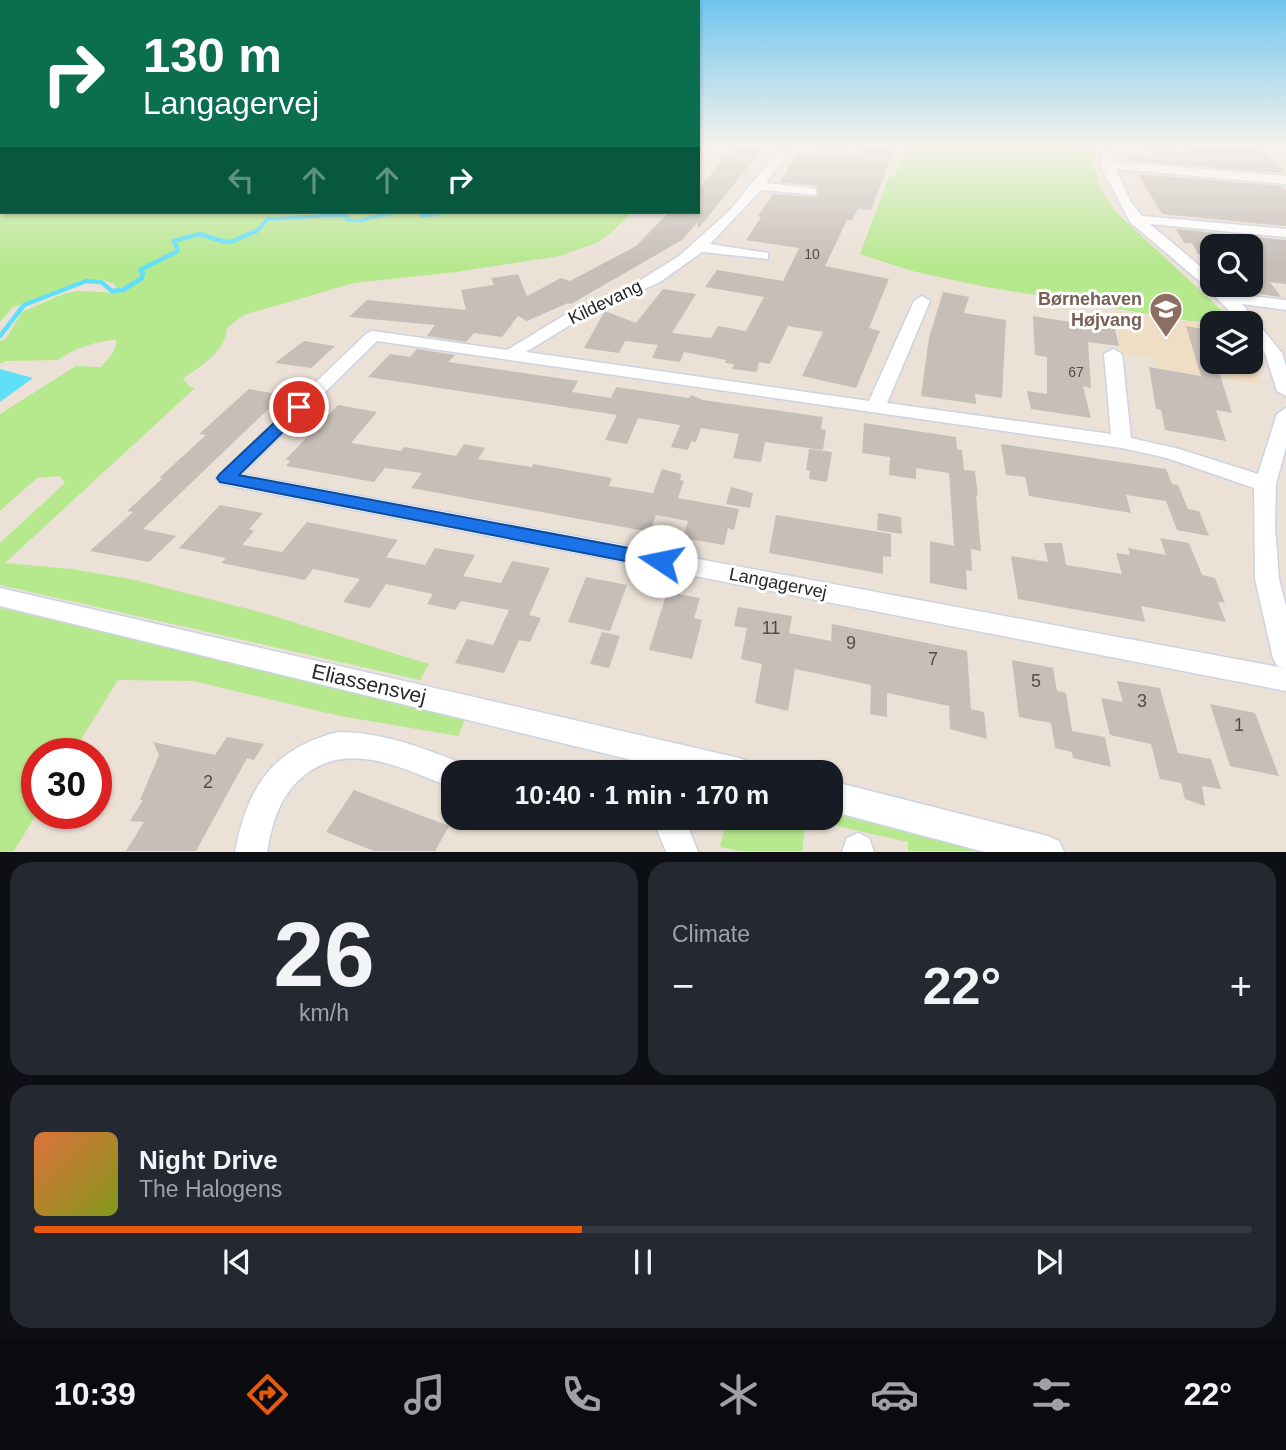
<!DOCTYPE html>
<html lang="en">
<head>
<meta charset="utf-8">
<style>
  body { margin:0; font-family:Arial,sans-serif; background:#242831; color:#f1f3f6; height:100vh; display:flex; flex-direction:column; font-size:26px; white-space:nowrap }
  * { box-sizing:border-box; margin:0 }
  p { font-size:23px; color:#9ea1a6 }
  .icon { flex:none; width:38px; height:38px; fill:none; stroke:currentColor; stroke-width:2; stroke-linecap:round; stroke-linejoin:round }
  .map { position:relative; height:852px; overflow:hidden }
  .details { display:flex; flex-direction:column; gap:10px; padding:10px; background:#0d0f14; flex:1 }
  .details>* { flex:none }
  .banner { position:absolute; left:0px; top:0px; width:700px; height:214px; box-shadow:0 2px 5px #0004; background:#0b6e4f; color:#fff; overflow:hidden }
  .tools { position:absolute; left:1200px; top:234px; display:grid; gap:14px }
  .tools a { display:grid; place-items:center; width:63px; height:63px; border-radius:14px; background:#171b24; box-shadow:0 2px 5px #0004; font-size:35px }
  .speed { position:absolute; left:21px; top:738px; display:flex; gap:14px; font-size:35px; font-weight:700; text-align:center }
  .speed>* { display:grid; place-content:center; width:91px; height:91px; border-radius:50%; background:#171b24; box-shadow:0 2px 5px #0004; line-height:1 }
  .speed .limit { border:10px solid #d22; background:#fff; color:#111 }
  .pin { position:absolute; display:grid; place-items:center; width:60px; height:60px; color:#fff; margin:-30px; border:4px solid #fff; border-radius:50%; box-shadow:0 2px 7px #0007 }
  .me { position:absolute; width:77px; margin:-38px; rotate:281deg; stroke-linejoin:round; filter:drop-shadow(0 0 5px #0008) }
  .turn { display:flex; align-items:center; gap:24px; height:147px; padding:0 28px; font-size:32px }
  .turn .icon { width:91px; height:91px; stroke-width:2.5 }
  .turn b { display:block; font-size:49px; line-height:60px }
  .lanes { display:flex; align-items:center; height:66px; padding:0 28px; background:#0003; justify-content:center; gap:35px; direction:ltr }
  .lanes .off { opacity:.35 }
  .big { font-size:52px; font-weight:700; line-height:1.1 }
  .details .card { flex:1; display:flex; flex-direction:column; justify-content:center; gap:10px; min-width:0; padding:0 24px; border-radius:21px; background:#242831 }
  .details .dial { align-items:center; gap:0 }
  .dial b { font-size:91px; line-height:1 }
  .song { display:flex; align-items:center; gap:21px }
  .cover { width:84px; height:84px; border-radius:10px; background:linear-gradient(135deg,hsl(20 70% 55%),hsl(70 70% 35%)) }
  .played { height:7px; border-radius:4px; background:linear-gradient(90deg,#ea580c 45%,#363941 45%) }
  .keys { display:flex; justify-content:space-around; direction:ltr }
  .heat { display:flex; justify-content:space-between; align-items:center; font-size:38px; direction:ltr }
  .details .tiles { flex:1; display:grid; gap:10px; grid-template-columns:1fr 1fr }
  .card:last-child { grid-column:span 2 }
  .trip { position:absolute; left:441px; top:760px; width:402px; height:70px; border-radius:21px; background:#171b24; box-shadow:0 2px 5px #0004; font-weight:700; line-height:70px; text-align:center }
  .dock { display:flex; height:112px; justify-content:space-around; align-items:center; background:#090b0e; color:#9ea1a6 }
  .dock .icon { width:49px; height:49px }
  .dock .selected { color:#ea580c }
  .dock b { font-size:32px; color:#f1f3f6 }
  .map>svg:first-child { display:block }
</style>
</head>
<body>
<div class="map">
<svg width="1286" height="852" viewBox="0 0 1286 852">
  <rect width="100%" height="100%" fill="#ece1d7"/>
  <polygon fill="#efddc4" points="1116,311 1213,326 1213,362 1251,362 1251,351 1261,385 1158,368 1156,359 1121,354"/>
  <g fill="#b6e88e">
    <polygon points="906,145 1069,145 1095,150 1093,164 1100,187 1116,212 1236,324 1190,321 981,286 912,271 860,254 889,176 895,177"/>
    <path d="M0,187L2,212H632L614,230L597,243L559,256L456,272L354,283L244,315L227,328C225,353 201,365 183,379L190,387L195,388L5,563L72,569L135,580L264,613L429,664L420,680L0,585V543L65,483L60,476L37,478L0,511V414L76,366L101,367L114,351L117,340C102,339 69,350 58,360L6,361L0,364V342L7,337L22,312L63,294L77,291L121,293L114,284L100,279L80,281L12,308L0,322Z"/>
    <polygon points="0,608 466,717 458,736 340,716 193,681 118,680 72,754 37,754 37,813 14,851 0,852"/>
    <polygon points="831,813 980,851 908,851 908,842 806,819 802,851 740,851 720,847 727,817 831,817"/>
  </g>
  <polygon fill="#60dff8" points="0,369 33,378 0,402"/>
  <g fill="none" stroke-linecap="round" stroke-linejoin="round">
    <g stroke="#60dff8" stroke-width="3.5">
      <polyline points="421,212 422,216 445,212"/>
      <path d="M256,232L268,219C295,219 320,214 347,215L346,220L359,221L394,212"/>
    </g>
    <polyline stroke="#60dff8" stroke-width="4.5" points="0,336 24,305 86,281 101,282 112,291 123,290 142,278 143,273 140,270 176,252 178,250 174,241 199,234 225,242 233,241 258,230"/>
  </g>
  <g fill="#c6beb7">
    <polygon points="736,145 757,145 755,148 763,148 698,229 698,222 682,240 571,304 568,303 527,321 518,316 502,337 474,333 466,342 427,336 435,325 349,317 367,300 466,310 461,290 494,285 491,278 518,274 527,296 561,278 570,281 636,246 669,212 698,212 698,190"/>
    <polygon points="862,145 887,145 886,147 895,148 871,210 858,209 852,220 847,220 825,266 889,279 869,328 880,331 856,388 802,376 823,332 788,326 770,364 759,362 757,372 732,369 734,364 725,363 726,360 684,352 680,362 652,358 658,345 625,341 619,353 584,348 605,311 636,323 663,289 696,294 672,333 711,338 718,326 746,331 764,297 705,287 717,270 783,281 799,248 746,240 761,217 758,216 773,194 818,197 817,186 780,182 797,155 855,159"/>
    <polygon points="1180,145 1256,145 1286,173 1131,161 1128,156 1154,158 1149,151 1187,152"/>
    <polygon points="1138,174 1281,186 1286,191 1286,226 1162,214"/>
    <polygon points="1176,229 1286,240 1286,284 1270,282 1281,297 1259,294 1251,290 1251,247 1213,247 1213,256 1198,254 1192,243 1184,243"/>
    <polygon points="943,292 969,297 964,313 1006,320 1002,398 975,394 976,404 921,396 929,338"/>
    <polygon points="1033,316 1115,329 1119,346 1088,342 1091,388 1083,386 1091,418 1031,409 1027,391 1047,394 1047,357 1035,355"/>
    <polygon points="1186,326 1213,331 1213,362 1216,362 1232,413 1216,410 1226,441 1165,430 1161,410 1156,409 1149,367 1201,376"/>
    <polygon points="304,341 335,346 311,368 275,363"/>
    <polygon points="417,349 455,355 448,362 578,381 572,392 611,398 616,387 689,398 691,395 703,400 823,417 821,429 826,430 823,450 765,442 761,462 733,458 739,434 701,428 696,442 691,441 688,450 671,447 680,425 638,418 627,444 605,440 617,415 368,377 390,354 410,357"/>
    <polygon points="249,389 283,395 143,529 176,536 149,562 90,551 133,512 127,511 163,478 159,478 206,435 199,434"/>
    <polygon points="338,405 377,412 351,443 401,451 404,447 456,456 464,444 485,448 478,459 532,467 533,464 612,478 609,486 653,493 662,469 681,474 680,480 684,481 678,498 739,509 734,530 728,528 724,545 683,538 688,521 656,515 650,532 411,488 422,473 385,468 374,482 286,466 290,461 286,459"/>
    <polygon points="864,423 956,437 957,449 962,450 964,470 975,471 978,496 976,495 981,551 971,549 972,571 966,570 967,590 930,583 930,541 954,546 949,473 916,468 916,479 889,475 890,457 862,453"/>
    <polygon points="1001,444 1166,469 1172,484 1178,485 1188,509 1199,511 1209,536 1177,530 1166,501 1126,495 1131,513 1029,496 1025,477 1006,475"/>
    <polygon points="809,449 832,452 827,482 809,479 810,471 806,470"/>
    <polygon points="731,487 753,493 750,508 726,504"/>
    <polygon points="220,505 263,513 249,529 254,531 242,545 282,552 307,522 398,540 386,557 425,565 435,548 475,555 463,576 501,583 512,561 550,568 529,615 541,618 530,642 519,640 504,673 455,663 467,639 493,645 509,610 461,601 455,610 427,604 433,594 386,584 370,608 343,602 360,579 313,569 305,580 221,563 226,558 179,548"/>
    <polygon points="878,513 901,517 902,534 877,530"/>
    <polygon points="776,515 891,534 891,557 883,556 883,574 769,553"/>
    <polygon points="1160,538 1189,543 1202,575 1215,578 1225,603 1218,602 1226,622 1141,606 1145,622 1018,599 1011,556 1048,562 1044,543 1062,543 1066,565 1122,574 1116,553 1130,555 1128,548 1166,555"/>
    <polygon points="586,577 627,585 610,631 568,622"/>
    <polygon points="667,592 700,598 694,618 702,620 692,659 649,650"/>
    <polygon points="738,607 792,616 789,633 831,641 832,624 967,651 971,709 984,712 987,739 950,729 949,706 887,693 887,717 870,714 871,685 795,669 788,711 755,703 762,664 741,659 747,628 734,626"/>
    <polygon points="602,632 620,636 609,668 590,664"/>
    <polygon points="1012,660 1053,668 1057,691 1066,693 1072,731 1105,737 1111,767 1073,758 1072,752 1055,748 1051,723 1019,717"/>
    <polygon points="1117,681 1160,688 1178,753 1211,759 1221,789 1202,786 1205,806 1185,799 1181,783 1160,779 1151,744 1110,735 1101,698 1123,702"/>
    <polygon points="1210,704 1255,713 1279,776 1230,766"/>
    <polygon points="227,737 264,744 254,760 247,758 196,851 126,851 144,822 130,821 143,800 140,800 159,755 153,742 215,755"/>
    <polygon points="354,790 449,826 435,851 374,851 326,832"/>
  </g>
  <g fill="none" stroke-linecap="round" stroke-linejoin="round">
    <defs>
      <g id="street">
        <path d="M783,145H793L766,183L812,188L816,189V195L761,190L710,244L768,253V259L702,252L660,282L580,319L526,352L869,401L914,301L922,296L930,301L887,403L1111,434L1104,354L1113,349L1122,354L1131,438L1179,449L1258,474L1277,414L1286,408V447L1276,484L1275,527L1279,579L1286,606V691L226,485L219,483L216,478L367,333L373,331L507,350L568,313L639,281L679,256L729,211ZM377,341L1122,448L1167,458L1254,488L1255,579L1273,658L1277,666L1284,668L242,474Z"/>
        <path d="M813,145H845L850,148C842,153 820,151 813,145Z"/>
        <polygon points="1105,147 1110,150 1114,162 1286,176 1286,184 1116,169 1131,202 1142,216 1286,229 1286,237 1150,224 1213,277 1213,285 1222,285 1232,294 1286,300 1286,310 1242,304 1282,353 1286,366 1286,396 1277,391 1265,353 1251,335 1251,324 1242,324 1205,286 1130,222 1100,165 1103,162 1100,150"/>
        <polygon points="0,160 2,160 0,167"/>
        <polygon points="0,588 739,758 750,762 754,772 681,772 0,606"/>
        <path d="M338,732C383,732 422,748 464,764L467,772H453V788C404,769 346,737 300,779C279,798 272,824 267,852H235C247,787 273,748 338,732Z"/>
        <polygon points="831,781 1048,836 1059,841 1064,852 985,852 831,811"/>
        <polygon points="652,817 684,817 698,852 666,852"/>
        <polygon points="858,833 869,838 874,852 842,852 847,838"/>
      </g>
    </defs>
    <use href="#street" stroke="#ccd3e2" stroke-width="3"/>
    <use href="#street" fill="#fff" fill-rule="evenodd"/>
  </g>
  <linearGradient id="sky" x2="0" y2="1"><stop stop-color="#71c5ee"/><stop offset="0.55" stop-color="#f6f2ed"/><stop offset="1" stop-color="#f6f2ed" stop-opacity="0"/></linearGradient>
  <rect width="1286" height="264" fill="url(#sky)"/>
  <polygon fill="#1a73e8" stroke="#114b97" stroke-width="2" points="299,402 305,404 307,407 305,410 239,475 661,554 668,556 670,561 668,566 661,568 220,482 217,478 220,474 294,404"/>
  <defs>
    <symbol id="school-pin" viewBox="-11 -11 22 30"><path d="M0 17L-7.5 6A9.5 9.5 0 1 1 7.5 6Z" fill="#8d6e63" stroke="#fff"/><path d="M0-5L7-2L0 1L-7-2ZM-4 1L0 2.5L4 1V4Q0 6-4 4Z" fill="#fff"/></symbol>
  </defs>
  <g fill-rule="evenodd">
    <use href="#school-pin" x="1147" y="290" width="38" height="52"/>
  </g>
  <g text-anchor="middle" stroke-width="6" stroke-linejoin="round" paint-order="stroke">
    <g font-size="14" fill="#4f4d4b">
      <text x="812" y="259">10</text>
      <text x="1076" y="377">67</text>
    </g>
    <g font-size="18" font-weight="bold" fill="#785e54" stroke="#fff" text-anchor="end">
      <text x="1142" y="305">Børnehaven<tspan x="1142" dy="21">Højvang</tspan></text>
    </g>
    <g font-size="18" fill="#272727" stroke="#fff">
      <text transform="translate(605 302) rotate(-26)" y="6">Kildevang</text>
      <text transform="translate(778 583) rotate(11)" y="6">Langagervej</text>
    </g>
    <g font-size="18" fill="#4f4d4b">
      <text x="771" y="634">11</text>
      <text x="851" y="649">9</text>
      <text x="933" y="665">7</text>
      <text x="1036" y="687">5</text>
      <text x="1142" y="707">3</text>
      <text x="1239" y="731">1</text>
      <text x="208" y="788">2</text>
    </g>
    <g font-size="21" fill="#272727" stroke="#fff">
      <text transform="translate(369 684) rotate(13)" y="7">Eliassensvej</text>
    </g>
  </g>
</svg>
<div class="tools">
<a><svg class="icon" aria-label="search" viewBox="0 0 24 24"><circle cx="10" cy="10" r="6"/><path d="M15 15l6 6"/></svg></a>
<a><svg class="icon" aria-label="layers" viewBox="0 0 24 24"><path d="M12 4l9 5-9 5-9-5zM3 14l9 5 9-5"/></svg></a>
</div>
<div class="speed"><div class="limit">30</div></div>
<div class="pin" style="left:299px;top:407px;background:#d93025"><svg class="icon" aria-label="arrive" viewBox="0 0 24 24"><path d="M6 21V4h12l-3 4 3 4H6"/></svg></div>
<svg class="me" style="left:661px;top:561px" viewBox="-20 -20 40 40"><circle r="19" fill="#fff"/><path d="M0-13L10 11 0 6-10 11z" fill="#1a73e8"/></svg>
<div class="trip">10:40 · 1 min · 170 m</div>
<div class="banner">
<div class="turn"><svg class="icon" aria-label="right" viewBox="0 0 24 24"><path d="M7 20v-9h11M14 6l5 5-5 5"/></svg><div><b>130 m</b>Langagervej</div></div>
<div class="lanes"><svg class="icon off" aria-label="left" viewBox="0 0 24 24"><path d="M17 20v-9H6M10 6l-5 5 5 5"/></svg><svg class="icon off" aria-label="ahead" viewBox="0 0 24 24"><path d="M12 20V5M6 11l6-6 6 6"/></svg><svg class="icon off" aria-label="ahead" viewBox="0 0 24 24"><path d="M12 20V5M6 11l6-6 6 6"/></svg><svg class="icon" aria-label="right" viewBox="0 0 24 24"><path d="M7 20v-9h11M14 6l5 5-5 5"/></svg></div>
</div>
</div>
<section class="details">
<div class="tiles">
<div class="card dial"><b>26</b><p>km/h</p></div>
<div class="card"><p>Climate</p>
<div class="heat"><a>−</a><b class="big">22°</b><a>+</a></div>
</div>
<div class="card">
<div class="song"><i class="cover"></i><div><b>Night Drive</b><p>The Halogens</p></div></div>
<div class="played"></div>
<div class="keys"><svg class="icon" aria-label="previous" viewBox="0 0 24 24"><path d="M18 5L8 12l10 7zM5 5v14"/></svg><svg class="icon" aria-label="pause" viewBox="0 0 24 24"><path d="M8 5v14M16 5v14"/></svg><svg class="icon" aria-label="next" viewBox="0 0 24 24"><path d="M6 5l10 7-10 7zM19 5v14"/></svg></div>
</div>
</div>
</section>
<nav class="dock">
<b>10:39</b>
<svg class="icon selected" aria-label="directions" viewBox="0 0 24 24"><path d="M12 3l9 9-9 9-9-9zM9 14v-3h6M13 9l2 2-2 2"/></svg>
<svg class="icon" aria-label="music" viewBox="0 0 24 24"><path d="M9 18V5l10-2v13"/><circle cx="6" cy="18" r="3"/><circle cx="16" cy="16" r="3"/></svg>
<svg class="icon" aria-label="phone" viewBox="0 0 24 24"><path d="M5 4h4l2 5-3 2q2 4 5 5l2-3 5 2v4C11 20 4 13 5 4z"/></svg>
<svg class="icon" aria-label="climate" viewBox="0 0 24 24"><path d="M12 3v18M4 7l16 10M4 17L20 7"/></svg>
<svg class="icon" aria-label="car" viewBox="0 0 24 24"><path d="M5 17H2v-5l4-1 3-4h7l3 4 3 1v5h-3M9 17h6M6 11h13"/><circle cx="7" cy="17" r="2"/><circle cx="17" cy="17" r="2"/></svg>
<svg class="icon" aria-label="filters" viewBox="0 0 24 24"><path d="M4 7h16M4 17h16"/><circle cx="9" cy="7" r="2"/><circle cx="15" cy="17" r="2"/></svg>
<b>22°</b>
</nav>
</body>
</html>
